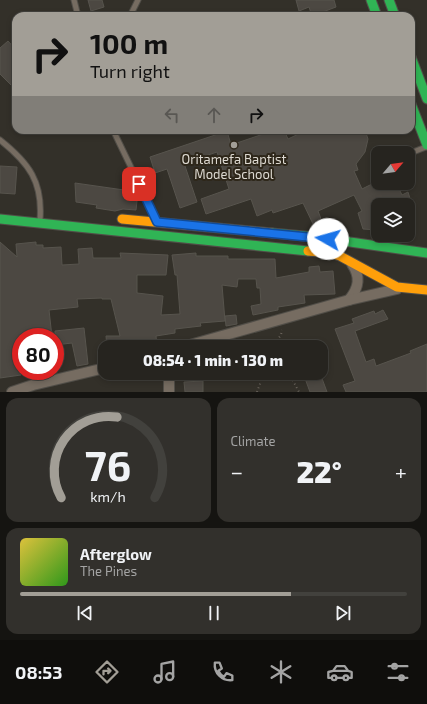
<!DOCTYPE html>
<html lang="en">
<head>
<meta charset="utf-8">
<style>
  body { margin:0; font-family:"Exo 2",sans-serif; background:#32302c; color:#f1f3f6; height:100vh; display:flex; flex-direction:column; font-size:15px; white-space:nowrap }
  * { box-sizing:border-box; margin:0 }
  p { font-size:13px; color:#a4a4a4 }
  .icon { flex:none; width:22px; height:22px; fill:none; stroke:currentColor; stroke-width:2; stroke-linecap:round; stroke-linejoin:round }
  .map { position:relative; height:392px; overflow:hidden }
  .drawer { display:flex; flex-direction:column; gap:6px; padding:6px; background:#151411; flex:1 }
  .drawer>* { flex:none }
  .guide { position:absolute; left:12px; top:12px; width:403px; height:122px; border-radius:12px; box-shadow:0 2px 6px #0003,0 0 0 1px #42413d; background:#a29e96; color:#111; overflow:hidden }
  .needle { width:26px; rotate:61deg }
  .fabs { position:absolute; left:371px; top:146px; display:grid; gap:8px }
  .fabs a { display:grid; place-items:center; width:44px; height:44px; border-radius:8px; background:#26241f; box-shadow:0 2px 6px #0003,0 0 0 1px #42413d; font-size:20px }
  .speed { position:absolute; left:12px; top:328px; display:flex; gap:8px; font-size:20px; font-weight:700; text-align:center }
  .speed>* { display:grid; place-content:center; width:52px; height:52px; border-radius:50%; background:#26241f; box-shadow:0 2px 6px #0003,0 0 0 1px #42413d; line-height:1 }
  .speed .limit { border:6px solid #d22; background:#fff; color:#111 }
  .pin { position:absolute; display:grid; place-items:center; width:34px; height:34px; color:#fff; margin:-17px; border-radius:8px; box-shadow:0 2px 6px #0006 }
  .me { position:absolute; width:44px; margin:-22px; rotate:277deg; stroke-linejoin:round; filter:drop-shadow(0 0 3px #0008) }
  .turn { display:flex; align-items:center; gap:14px; height:84px; padding:0 12px; font-size:18px }
  .turn .icon { width:52px; height:52px; stroke-width:2.5 }
  .turn b { display:block; font-size:28px; line-height:34px }
  .lanes { display:flex; align-items:center; height:38px; padding:0 12px; background:#0003; justify-content:center; gap:20px; direction:ltr }
  .lanes .off { opacity:.35 }
  .big { font-size:30px; font-weight:800; line-height:1.1 }
  .drawer .widget { flex:1; display:flex; flex-direction:column; justify-content:center; gap:6px; min-width:0; padding:0 14px; border-radius:12px; background:#32302c }
  .drawer .dial { align-items:center; gap:0 }
  .dial svg { height:104px; overflow:visible; fill:none; stroke:#42413d; stroke-width:7; stroke-linecap:round; text-anchor:middle }
  .dial text { fill:#f1f3f6; stroke:none }
  .song { display:flex; align-items:center; gap:12px }
  .cover { width:48px; height:48px; border-radius:6px; background:linear-gradient(135deg,hsl(50 70% 55%),hsl(110 70% 35%)) }
  .played { height:4px; border-radius:2px; background:linear-gradient(90deg,#a29e96 70%,#42413d 70%) }
  .keys { display:flex; justify-content:space-around; direction:ltr }
  .heat { display:flex; justify-content:space-between; align-items:center; font-size:22px; direction:ltr }
  .drawer .tiles { flex:1; display:grid; gap:6px; grid-template-columns:1fr 1fr }
  .widget:last-child { grid-column:span 2 }
  .trip { position:absolute; left:98px; top:340px; width:230px; height:40px; border-radius:12px; background:#26241f; box-shadow:0 2px 6px #0003,0 0 0 1px #42413d; font-weight:800; line-height:40px; text-align:center }
  .menu { display:flex; height:64px; justify-content:space-around; align-items:center; background:#0f0e0c; color:#a4a4a4 }
  .menu .icon { width:28px; height:28px }
  .menu .active { color:#a29e96 }
  .menu b { font-size:18px; color:#f1f3f6 }
  .map>svg:first-child { display:block }
</style>
</head>
<body>
<div class="map">
<svg width="427" height="392" viewBox="0 0 427 392">
  <rect width="100%" height="100%" fill="#333029"/>
  <g fill="#4c4842" stroke="#57544d">
    <polygon points="88,0 102,0 104,7 91,11"/>
    <polygon points="296,0 334,0 336,7 312,16 309,7 299,11"/>
    <polygon points="8,41 16,50 16,90 0,74 0,48"/>
    <polygon points="275,130 284,130 288,139 307,130 365,130 368,139 365,152 356,164 358,170 354,171 362,189 374,183 396,183 402,195 408,192 412,205 378,205 378,230 363,229 358,213 362,211 354,195 318,211 323,224 316,227 314,226 303,203 273,213 272,210 257,216 251,199 206,214 201,199 229,189 217,152 184,163 197,202 180,208 167,169 155,173 150,157 227,131 231,145"/>
    <polygon points="0,166 17,167 15,194 0,193"/>
    <polygon points="75,183 138,192 136,210 123,209 115,211 96,208 97,205 76,202"/>
    <polygon points="0,242 17,257 16,244 36,242 36,245 43,245 43,248 61,247 62,265 79,264 78,249 92,248 93,258 121,258 120,253 168,255 166,275 137,275 137,293 163,296 161,315 180,314 177,275 175,275 172,255 196,253 196,256 228,256 228,259 275,259 276,278 309,272 309,267 319,266 320,272 333,271 335,294 304,295 305,303 278,307 278,310 253,315 251,306 261,304 260,288 257,288 256,279 238,279 237,287 222,285 225,321 200,323 201,326 175,329 175,333 156,336 157,347 143,347 143,343 107,347 106,336 120,336 111,299 102,299 102,298 77,299 78,307 49,310 52,337 21,337 21,375 0,378"/>
    <polygon points="383,310 388,319 355,331 366,362 374,359 376,366 411,353 410,351 427,344 427,392 346,392 343,385 355,381 335,329 354,323 352,319 374,311 375,314"/>
    <polygon points="236,315 237,324 226,326 225,316"/>
    <polygon points="84,328 88,364 77,366 72,343 55,345 55,331"/>
    <polygon points="303,373 320,373 327,392 310,392"/>
    <polygon points="203,381 203,392 185,392 184,382"/>
  </g>
  <g fill="none" stroke-linecap="round" stroke-linejoin="round">
    <defs>
      <g id="lane">
        <polyline points="74,0 78,16"/>
        <polyline points="130,16 138,0"/>
        <polyline points="113,130 156,219"/>
        <path d="M0,140C29,163 43,182 40,220"/>
        <polyline points="408,154 426,147"/>
      </g>
      <g id="street">
        <path d="M349,300C359,288 361,277 352,264"/>
        <polyline points="183,347 349,300 397,289"/>
        <polyline points="169,373 169,392"/>
        <polyline points="12,392 33,385 105,368"/>
      </g>
      <g id="fast">
        <polyline points="371,0 377,16"/>
        <polyline points="389,0 395,16"/>
        <polyline points="411,57 427,99"/>
        <polyline points="411,104 427,145"/>
        <polyline points="0,219 308,251"/>
        <polyline points="272,233 315,237 427,253"/>
      </g>
      <g id="slow">
        <polyline points="122,219 272,233"/>
        <polyline points="308,251 331,253 340,256 397,287 427,290"/>
      </g>
    </defs>
    <use href="#lane" stroke="#514e48" stroke-width="7"/>
    <use href="#street" stroke="#514e48" stroke-width="12"/>
    <use href="#fast" stroke="#514e48" stroke-width="11"/>
    <use href="#slow" stroke="#514e48" stroke-width="11"/>
    <g stroke="#6c665e" stroke-width="2" stroke-dasharray="1 3" stroke-linecap="butt">
      <polyline points="272,347 281,335 282,330"/>
      <polyline points="289,373 299,392"/>
      <polyline points="257,392 264,373"/>
    </g>
    <use href="#lane" stroke="#766c61" stroke-width="5"/>
    <use href="#street" stroke="#766c61" stroke-width="10"/>
    <use href="#fast" stroke="#30b455" stroke-width="9"/>
    <use href="#slow" stroke="#ff9f0a" stroke-width="9"/>
  </g>
  <g fill="none" stroke-linecap="round" stroke-linejoin="round">
    <defs>
      <polyline id="route" points="139,184 157,222 328,239"/>
    </defs>
    <use href="#route" stroke="#114b97" stroke-width="10"/>
    <use href="#route" stroke="#1a73e8" stroke-width="7"/>
  </g>
  <circle fill="#a29e96" stroke="#2e271a" stroke-width="1.5" cx="234" cy="145" r="4"/>
  <g text-anchor="middle" stroke-width="4" stroke-linejoin="round" paint-order="stroke">
    <g font-size="13" fill="#ddd9d1" stroke="#2e271a">
      <text x="234" y="164">Oritamefa Baptist<tspan x="234" dy="15">Model School</tspan></text>
    </g>
  </g>
</svg>
<div class="fabs">
<a><svg class="needle" viewBox="-14 -14 28 28"><path d="M0-13l5 13h-10z" fill="#e53935"/><path d="M0 13l5-13h-10z" fill="#a4a4a4"/></svg></a>
<a><svg class="icon" aria-label="layers" viewBox="0 0 24 24"><path d="M12 4l9 5-9 5-9-5zM3 14l9 5 9-5"/></svg></a>
</div>
<div class="speed"><div class="limit">80</div></div>
<div class="pin" style="left:139px;top:184px;background:#d93025"><svg class="icon" aria-label="arrive" viewBox="0 0 24 24"><path d="M6 21V4h12l-3 4 3 4H6"/></svg></div>
<svg class="me" style="left:328px;top:239px" viewBox="-20 -20 40 40"><circle r="19" fill="#fff"/><path d="M0-13L10 11 0 6-10 11z" fill="#1a73e8"/></svg>
<div class="trip">08:54 · 1 min · 130 m</div>
<div class="guide">
<div class="turn"><svg class="icon" aria-label="right" viewBox="0 0 24 24"><path d="M7 20v-9h11M14 6l5 5-5 5"/></svg><div><b>100 m</b>Turn right</div></div>
<div class="lanes"><svg class="icon off" aria-label="left" viewBox="0 0 24 24"><path d="M17 20v-9H6M10 6l-5 5 5 5"/></svg><svg class="icon off" aria-label="ahead" viewBox="0 0 24 24"><path d="M12 20V5M6 11l6-6 6 6"/></svg><svg class="icon" aria-label="right" viewBox="0 0 24 24"><path d="M7 20v-9h11M14 6l5 5-5 5"/></svg></div>
</div>
</div>
<section class="drawer">
<div class="tiles">
<div class="widget dial"><svg viewBox="0 0 100 80">
<path d="M14 69A42 42 0 1 1 86 69"/>
<path d="M14 69A42 42 0 0 1 57 7" stroke="#a29e96"/>
<text x="50" y="56" font-size="32" font-weight="700">76</text>
<text x="50" y="72" font-size="11">km/h</text>
</svg></div>
<div class="widget"><p>Climate</p>
<div class="heat"><a>−</a><b class="big">22°</b><a>+</a></div>
</div>
<div class="widget">
<div class="song"><i class="cover"></i><div><b>Afterglow</b><p>The Pines</p></div></div>
<div class="played"></div>
<div class="keys"><svg class="icon" aria-label="previous" viewBox="0 0 24 24"><path d="M18 5L8 12l10 7zM5 5v14"/></svg><svg class="icon" aria-label="pause" viewBox="0 0 24 24"><path d="M8 5v14M16 5v14"/></svg><svg class="icon" aria-label="next" viewBox="0 0 24 24"><path d="M6 5l10 7-10 7zM19 5v14"/></svg></div>
</div>
</div>
</section>
<nav class="menu">
<b>08:53</b>
<svg class="icon active" aria-label="directions" viewBox="0 0 24 24"><path d="M12 3l9 9-9 9-9-9zM9 14v-3h6M13 9l2 2-2 2"/></svg>
<svg class="icon" aria-label="music" viewBox="0 0 24 24"><path d="M9 18V5l10-2v13"/><circle cx="6" cy="18" r="3"/><circle cx="16" cy="16" r="3"/></svg>
<svg class="icon" aria-label="phone" viewBox="0 0 24 24"><path d="M5 4h4l2 5-3 2q2 4 5 5l2-3 5 2v4C11 20 4 13 5 4z"/></svg>
<svg class="icon" aria-label="climate" viewBox="0 0 24 24"><path d="M12 3v18M4 7l16 10M4 17L20 7"/></svg>
<svg class="icon" aria-label="car" viewBox="0 0 24 24"><path d="M5 17H2v-5l4-1 3-4h7l3 4 3 1v5h-3M9 17h6M6 11h13"/><circle cx="7" cy="17" r="2"/><circle cx="17" cy="17" r="2"/></svg>
<svg class="icon" aria-label="filters" viewBox="0 0 24 24"><path d="M4 7h16M4 17h16"/><circle cx="9" cy="7" r="2"/><circle cx="15" cy="17" r="2"/></svg>
</nav>
</body>
</html>
